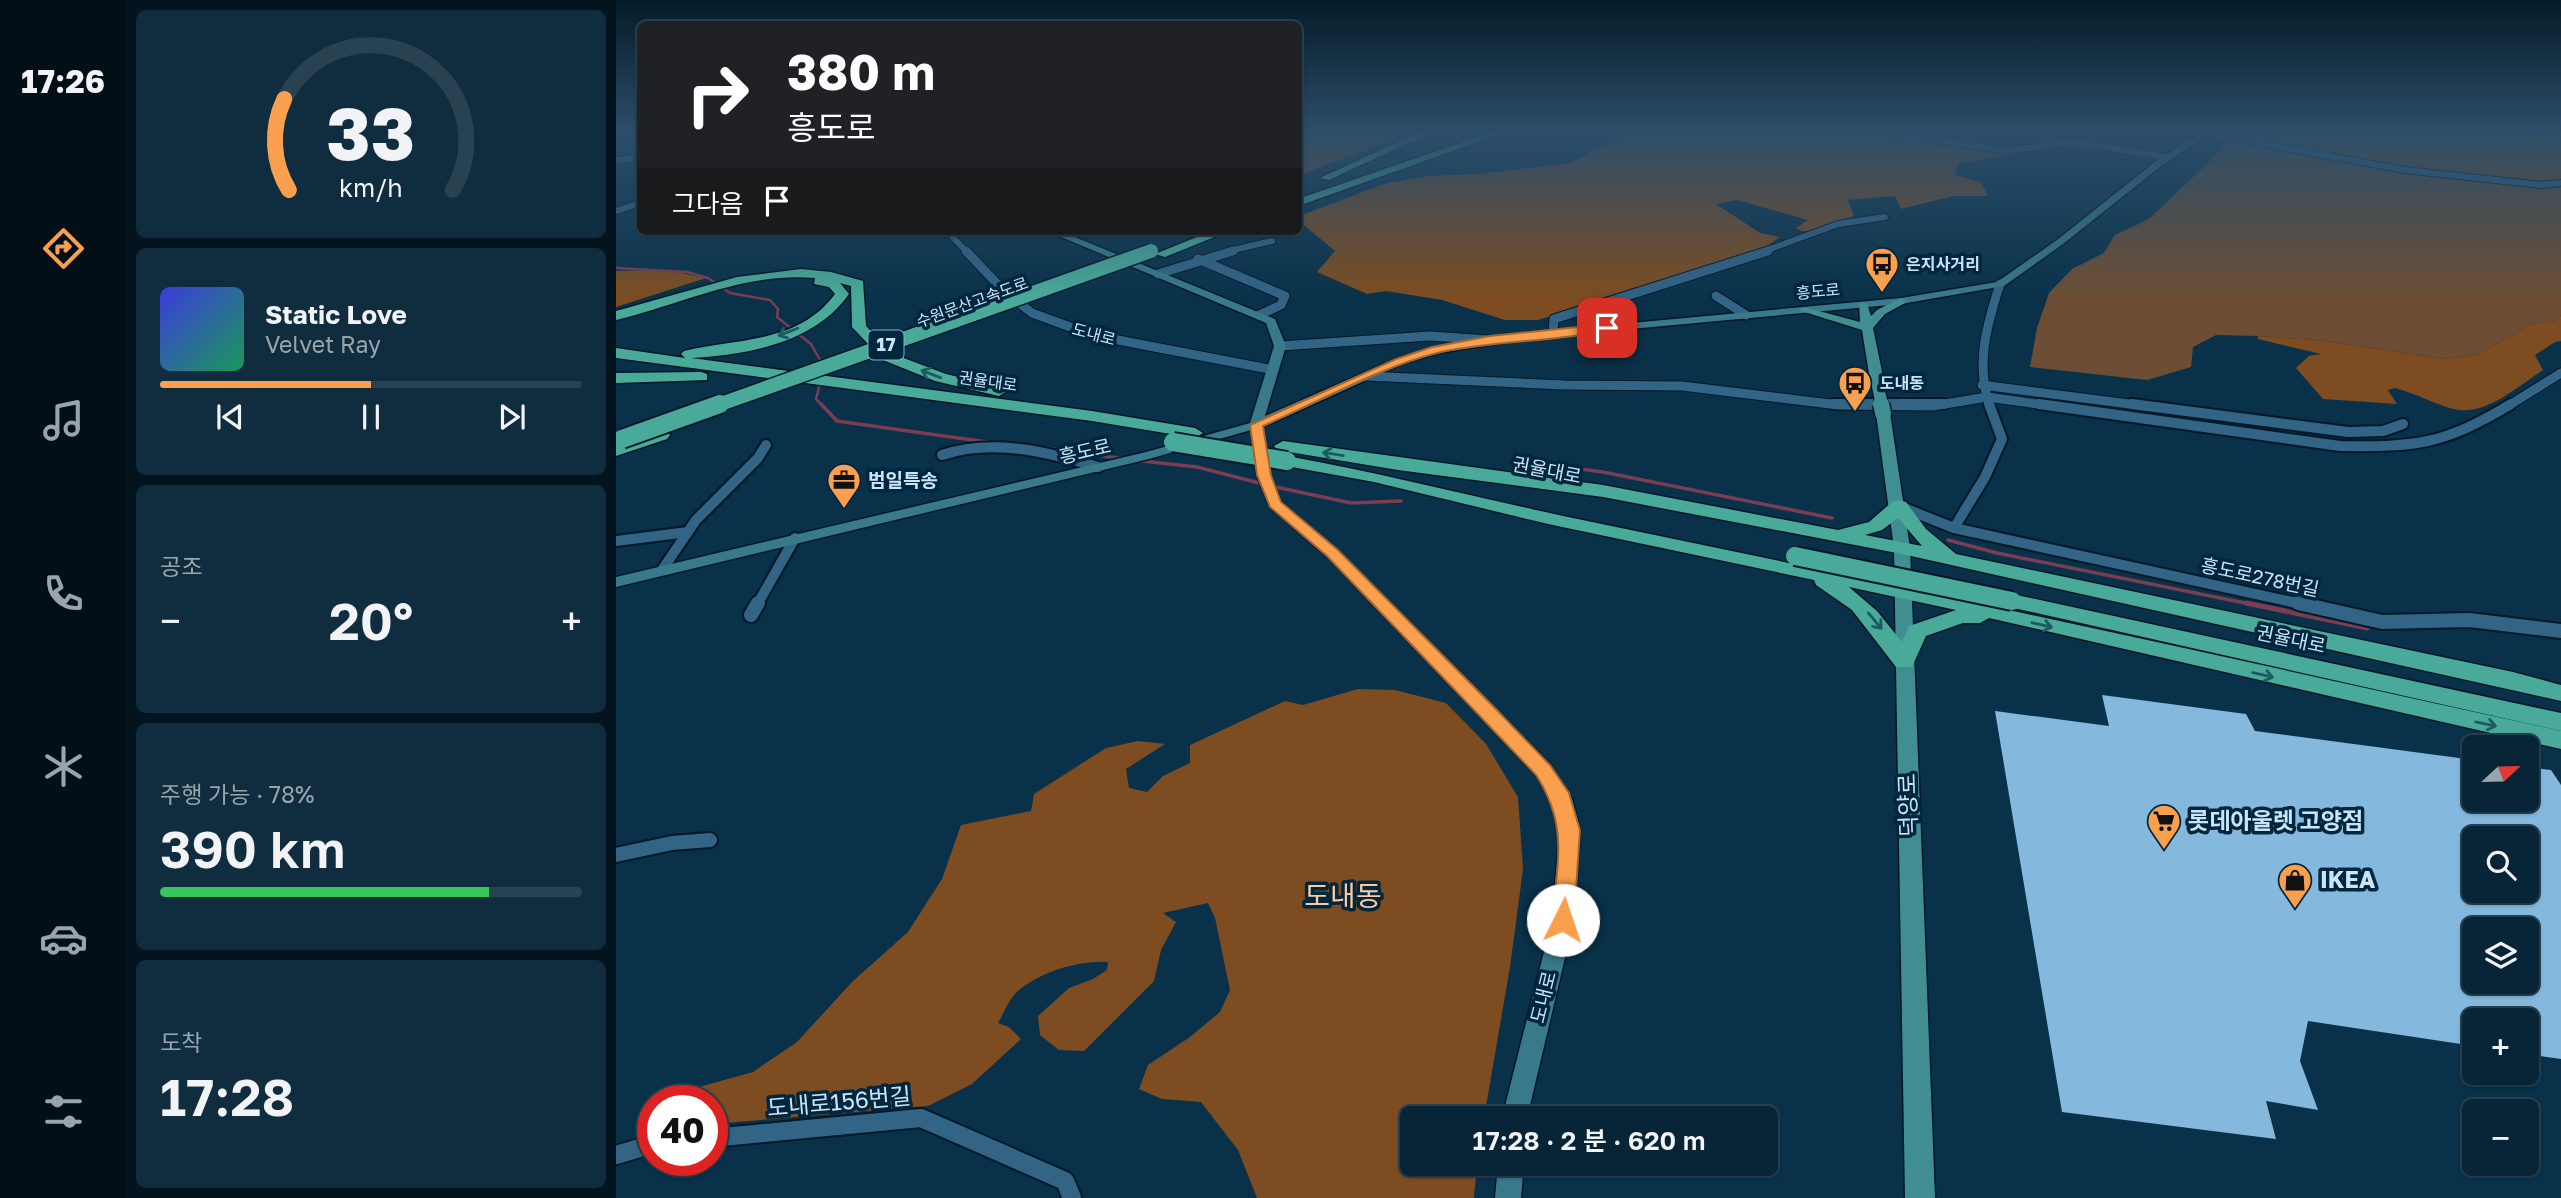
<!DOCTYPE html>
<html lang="ko">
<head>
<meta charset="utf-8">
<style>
  body { margin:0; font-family:"Golos Text","Noto Sans KR",sans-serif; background:#102d3f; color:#f1f3f6; height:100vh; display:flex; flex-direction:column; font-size:26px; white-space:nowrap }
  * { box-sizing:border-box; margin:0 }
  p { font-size:23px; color:#98a5ad }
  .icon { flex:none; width:38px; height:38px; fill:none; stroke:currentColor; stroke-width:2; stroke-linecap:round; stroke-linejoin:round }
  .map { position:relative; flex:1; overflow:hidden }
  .details { display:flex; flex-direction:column; gap:10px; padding:10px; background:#04141e; width:490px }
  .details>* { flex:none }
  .banner { position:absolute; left:21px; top:21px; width:665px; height:214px; border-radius:10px; box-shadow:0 2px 5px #0004,0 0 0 2px #284252; background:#202124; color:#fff; overflow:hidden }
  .needle { width:46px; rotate:68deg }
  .fabs { position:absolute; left:1846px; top:735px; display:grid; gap:14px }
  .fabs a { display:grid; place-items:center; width:77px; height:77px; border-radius:10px; background:#072537; box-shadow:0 2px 5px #0004,0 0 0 2px #284252; font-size:35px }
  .speed { position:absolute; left:21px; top:1085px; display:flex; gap:14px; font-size:35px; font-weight:700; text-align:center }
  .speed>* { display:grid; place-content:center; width:91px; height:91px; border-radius:50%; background:#072537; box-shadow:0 2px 5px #0004,0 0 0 2px #284252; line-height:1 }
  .speed .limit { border:10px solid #d22; background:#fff; color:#111 }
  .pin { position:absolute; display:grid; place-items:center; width:60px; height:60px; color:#fff; margin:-30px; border-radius:14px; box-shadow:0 4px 10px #0006 }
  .me { position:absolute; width:77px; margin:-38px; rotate:4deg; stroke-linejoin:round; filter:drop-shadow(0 0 5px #0008) }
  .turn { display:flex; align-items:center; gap:24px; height:147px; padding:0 35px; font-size:32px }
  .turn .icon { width:91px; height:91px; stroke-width:2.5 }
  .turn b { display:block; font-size:49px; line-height:60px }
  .then { display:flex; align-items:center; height:66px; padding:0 35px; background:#0003; gap:14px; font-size:26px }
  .big { font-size:52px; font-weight:600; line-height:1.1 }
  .details .card { flex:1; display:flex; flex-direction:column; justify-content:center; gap:10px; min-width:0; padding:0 24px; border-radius:10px; background:#102d3f }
  .details .dial { align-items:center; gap:0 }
  .dial svg { height:182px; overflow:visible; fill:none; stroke:#284252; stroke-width:7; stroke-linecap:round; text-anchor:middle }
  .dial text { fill:#f1f3f6; stroke:none }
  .song { display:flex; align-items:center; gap:21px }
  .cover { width:84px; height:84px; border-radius:10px; background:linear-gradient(135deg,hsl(240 70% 55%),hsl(150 70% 35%)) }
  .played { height:7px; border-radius:4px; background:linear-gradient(90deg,#f99f4d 50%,#284252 50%) }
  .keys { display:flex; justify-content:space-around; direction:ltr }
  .heat { display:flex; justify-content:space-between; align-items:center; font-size:38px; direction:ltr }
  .charge { height:10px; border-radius:5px; background:linear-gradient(90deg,#34c759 78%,#284252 0) }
  .trip { position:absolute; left:784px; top:1106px; width:378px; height:70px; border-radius:10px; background:#072537; box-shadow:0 2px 5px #0004,0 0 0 2px #284252; font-weight:600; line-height:70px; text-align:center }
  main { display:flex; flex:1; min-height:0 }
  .dock { display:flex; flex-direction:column; width:126px; justify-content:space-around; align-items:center; background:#030f16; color:#98a5ad }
  .dock .icon { width:49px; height:49px }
  .dock .on { color:#f99f4d }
  .dock b { font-size:32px; color:#f1f3f6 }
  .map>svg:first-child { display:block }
</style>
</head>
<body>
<main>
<nav class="dock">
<b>17:26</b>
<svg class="icon on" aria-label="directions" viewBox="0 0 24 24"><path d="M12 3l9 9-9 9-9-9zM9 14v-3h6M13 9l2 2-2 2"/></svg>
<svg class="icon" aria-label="music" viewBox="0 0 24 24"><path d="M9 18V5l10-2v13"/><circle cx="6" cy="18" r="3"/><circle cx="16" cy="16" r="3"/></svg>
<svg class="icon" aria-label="phone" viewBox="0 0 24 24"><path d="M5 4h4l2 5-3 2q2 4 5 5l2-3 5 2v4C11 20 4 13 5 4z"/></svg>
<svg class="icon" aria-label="climate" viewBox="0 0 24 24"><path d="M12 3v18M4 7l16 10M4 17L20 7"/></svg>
<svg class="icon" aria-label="car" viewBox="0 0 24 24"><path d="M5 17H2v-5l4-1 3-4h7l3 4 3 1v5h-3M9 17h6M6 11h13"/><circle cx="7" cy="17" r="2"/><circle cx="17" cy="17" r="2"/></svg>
<svg class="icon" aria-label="filters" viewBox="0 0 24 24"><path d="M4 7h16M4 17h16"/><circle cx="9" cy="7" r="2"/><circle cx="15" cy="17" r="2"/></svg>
</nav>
<section class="details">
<div class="card dial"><svg viewBox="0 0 100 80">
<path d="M14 69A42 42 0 1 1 86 69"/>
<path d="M14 69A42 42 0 0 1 12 29" stroke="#f99f4d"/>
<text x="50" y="56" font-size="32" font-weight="700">33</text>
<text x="50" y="72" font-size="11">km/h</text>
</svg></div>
<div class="card">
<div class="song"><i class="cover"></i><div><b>Static Love</b><p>Velvet Ray</p></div></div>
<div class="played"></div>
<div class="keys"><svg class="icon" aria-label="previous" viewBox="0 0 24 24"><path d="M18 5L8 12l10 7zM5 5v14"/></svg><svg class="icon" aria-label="pause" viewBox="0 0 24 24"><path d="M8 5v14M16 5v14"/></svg><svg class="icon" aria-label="next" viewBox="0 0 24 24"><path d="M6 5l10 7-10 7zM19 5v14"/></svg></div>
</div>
<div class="card"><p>공조</p>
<div class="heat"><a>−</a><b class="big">20°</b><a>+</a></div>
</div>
<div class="card"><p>주행 가능 · 78%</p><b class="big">390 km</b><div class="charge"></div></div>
<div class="card"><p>도착</p><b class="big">17:28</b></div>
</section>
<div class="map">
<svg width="1945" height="1198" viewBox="0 0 1945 1198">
  <rect width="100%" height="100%" fill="#093149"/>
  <polygon fill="#6d4e34" points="1619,137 1671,141 1788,168 1917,181 1945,179 1945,315 1941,321 1915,324 1861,355 1828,359 1709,341 1642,336 1600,335 1577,347 1575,367 1531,380 1414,367 1421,328 1433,293 1456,269 1488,253 1499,235 1533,219"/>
  <g fill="#7d4d21">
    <polygon points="683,133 796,133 683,175"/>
    <path d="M1010,133H1284L1404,153L1343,163L1339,175L1365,182L1372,196H1337L1285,209L1279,196L1232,200L1238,216C1220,221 1196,239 1180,228L1192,220L1121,200L1100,204L1144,233L1164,237L1145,250L922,320H889L826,300L770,291L751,294L701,272L719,251L683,221V216L768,184L812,176L863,174L954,163Z"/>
    <polygon points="1614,133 1945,133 1945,179 1917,181 1788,168 1671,141 1619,137"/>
    <polygon points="50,270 90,278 0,307 0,271"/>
    <path d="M1945,315V341L1939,342L1919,355L1927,370C1902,386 1869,417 1837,409C1818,404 1799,393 1779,388L1772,390L1781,404L1707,399L1680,368L1693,356L1705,354L1642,339V336L1709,341L1828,359L1861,355L1915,324L1940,321Z"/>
    <path d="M742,689L779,690L830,703L870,744L902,797L907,869L894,967L868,1118H796V1164H861L858,1198H641L622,1150L585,1102L546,1099L523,1089L532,1065L574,1037L604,1012L614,990L599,918L592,903L547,913L560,922L545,950L538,981L468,1051L443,1050L424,1035L422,1016L453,988L477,979L491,970L492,962C463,960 425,972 403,990C394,997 388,1013 382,1023L393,1027L405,1039L356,1084L312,1106L96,1124V1101H76L83,1087L137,1072L181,1042L236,982L292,932L326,879L345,825L415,811L418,794L490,748L522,741L549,744L510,769L513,788L531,792L547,776L574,763V745L669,701L687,705Z"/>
  </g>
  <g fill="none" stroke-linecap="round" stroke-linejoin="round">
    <g stroke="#7a3d51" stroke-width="2.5">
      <polyline points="0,268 71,272 92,278 114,293 154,300 162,309 161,317 195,344 207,365"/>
      <polyline points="205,380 200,399 207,406"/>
    </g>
    <g stroke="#7a3d51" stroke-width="3.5">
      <polyline points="205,404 221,421 378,443"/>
      <polyline points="421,447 510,459"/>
      <polyline points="518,460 581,467 647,484"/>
      <polyline points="944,472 964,469 987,472 1216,518"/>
      <polyline points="655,486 735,503 785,501"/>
      <polyline points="1332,540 1381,553 1639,605"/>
    </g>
    <polyline stroke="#7a3d51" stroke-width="5" points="1630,603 1751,628"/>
  </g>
  <path fill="#84b8dd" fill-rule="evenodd" d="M1486,695L1630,714L1639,731L1858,760V800H1911V767L1935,770L1945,785V1059L1911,1054V1020H1858V1046L1692,1021L1684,1061L1702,1110L1650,1101L1660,1139L1446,1112L1379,711L1493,726ZM1858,838H1911V891H1858ZM1858,929H1911V982H1858Z"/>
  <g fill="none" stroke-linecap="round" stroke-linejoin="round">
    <defs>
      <g id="street-far4">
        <polyline points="1279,133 1389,151 1457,142 1552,157"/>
        <polyline points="1589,133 1789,170 1925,185 1945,183"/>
        <polyline points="0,160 15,159"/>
        <polyline points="0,211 24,203"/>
        <polyline points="331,231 351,252"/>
        <polyline points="609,252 656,241"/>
        <polyline points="1146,252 1222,224 1269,217"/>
      </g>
      <g id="street-far3">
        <polyline points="350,251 388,291 416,313 476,335 658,370"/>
        <polyline points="582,259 669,296 665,305 643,315"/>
        <polyline points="542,274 617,251"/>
        <polyline points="1100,296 1130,315"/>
        <polyline points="937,333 938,319 1152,251"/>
        <polyline points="664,346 814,336 874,340"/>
        <polyline points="750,376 948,385 1066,386 1223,405 1314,406"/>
        <polyline points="1366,385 1529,406"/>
        <polyline points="1317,406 1371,397 1436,406"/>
        <path d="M1374,406C1359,365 1371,324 1384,284"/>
        <polyline points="1892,406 1945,373"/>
      </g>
      <g id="street-far2">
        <polyline points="1217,404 1328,404"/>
        <path d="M1423,404L1724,446C1801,447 1827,445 1895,404"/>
        <polyline points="1516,404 1732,432 1767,431 1787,424"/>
        <path d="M326,455C377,438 432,452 482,467"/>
        <polyline points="1283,506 1338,528 1690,605"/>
        <polyline points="1338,528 1369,477 1386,439 1373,404"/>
        <polyline points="0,541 72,532"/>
        <polyline points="46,570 80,520 142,458 150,445"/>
        <polyline points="141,605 179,538"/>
      </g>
      <g id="street-far1">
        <polyline points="1682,603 1766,622 1853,620 1945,631"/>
        <polyline points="135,615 142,603"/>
        <polyline points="0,855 56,843 94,840"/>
      </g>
      <g id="street">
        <polyline points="96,1138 305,1118 449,1181 456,1198"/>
        <polyline points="0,1155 37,1144"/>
      </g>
      <g id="secondary">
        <polygon points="1584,133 1593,133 1545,166 1447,244 1388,286 1285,304 917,338 822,353 788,363 647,427 655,476 665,502 721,550 894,724 934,765 956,799 964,830 958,920 911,1118 886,1118 936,920 944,830 937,800 920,775 711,556 654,507 641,476 635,430 533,459 0,587 0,577 530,452 634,423 658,346 650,323 431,231 444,231 659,319 670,346 649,416 780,359 820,347 917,332 1285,298 1381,282 1441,240 1539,162"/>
        <polygon points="882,1164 908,1164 905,1198 879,1198"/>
      </g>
      <g id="primary">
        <polygon points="1285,298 1291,301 1289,303 1269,314 1257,328 1269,386 1262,390 1255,386 1246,330 1182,310 1188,307 1244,322 1243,303 1251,303 1255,316 1261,310"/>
        <polygon points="1267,409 1274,413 1294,548 1319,1198 1289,1198 1278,548 1260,413"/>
      </g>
      <g id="highway">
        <polygon points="801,133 814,133 713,180 704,178"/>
        <polygon points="873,133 887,133 682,206 682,199"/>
        <polygon points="596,231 613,231 549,257 539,254"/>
        <path d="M185,269L215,272L247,281L250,326L277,354L330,374L389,388L391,391L383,396L319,381L267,360L236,327L235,286L224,283L233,294C199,343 131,355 75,358L476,411L579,428L587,433L579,438L476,421L0,358V348L69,358L65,354L68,351C121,338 182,344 219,294L213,287L198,284L199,278C129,272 66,304 0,320V311L121,277Z"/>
        <polygon points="85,372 91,374 91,380 0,383 0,373"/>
        <polygon points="45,430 51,431 54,435 51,439 0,456 0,445"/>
        <path d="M667,441L987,485L1222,530L1253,522L1276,502L1283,500L1290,502L1310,529L1340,554L1897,672L1945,685V701L1286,554L987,497L782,470L661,450L658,446ZM1282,518L1306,546L1249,535L1266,530Z"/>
        <path d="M671,456C766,473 858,497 952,517C1284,585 1614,658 1945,731V749L1373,618L1364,623H1347L1310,636L1296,667H1280L1236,610L1200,585L1198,580L932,524L758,482L665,465L662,461L665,457ZM1233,587L1340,610L1293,626L1286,642L1261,611Z"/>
        <polygon points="1396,594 1945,713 1945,731 1389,606 1385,601"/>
      </g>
    </defs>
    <use href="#street-far4" stroke="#001828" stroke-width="8"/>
    <use href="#street-far3" stroke="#001828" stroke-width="11"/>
    <use href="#street-far2" stroke="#001828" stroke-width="14"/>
    <use href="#street-far1" stroke="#001828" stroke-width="18"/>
    <use href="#street" stroke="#001828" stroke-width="22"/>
    <use href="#secondary" stroke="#001828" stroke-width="3"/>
    <use href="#primary" stroke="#001828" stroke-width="3"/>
    <use href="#highway" stroke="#001828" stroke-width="3"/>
    <use href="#street-far4" stroke="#326486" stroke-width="6"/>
    <use href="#street-far3" stroke="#326486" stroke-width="9"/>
    <use href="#street-far2" stroke="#326486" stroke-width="10"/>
    <use href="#street-far1" stroke="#326486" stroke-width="14"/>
    <use href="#street" stroke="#326486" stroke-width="18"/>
    <use href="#secondary" fill="#39798c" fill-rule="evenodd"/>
    <use href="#primary" fill="#408e91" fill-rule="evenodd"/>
    <use href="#highway" fill="#49aa99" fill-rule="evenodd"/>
    <defs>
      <polyline id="primary-bridge-far1" points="1262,386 1266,406"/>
      <polyline id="primary-bridge" points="1265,404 1267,413"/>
      <polyline id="highway-bridge-far2" points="531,252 535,251"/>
      <polyline id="highway-bridge-far1" points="99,406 535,251"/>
      <g id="highway-bridge">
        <polyline points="6,439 104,404"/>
        <polyline points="557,442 671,461"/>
        <polyline points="1179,556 1396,601"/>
      </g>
    </defs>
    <use href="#primary-bridge-far1" stroke="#001828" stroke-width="15" stroke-linecap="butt"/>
    <use href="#primary-bridge" stroke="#001828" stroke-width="19" stroke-linecap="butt"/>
    <use href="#highway-bridge-far2" stroke="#001828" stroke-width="13" stroke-linecap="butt"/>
    <use href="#highway-bridge-far1" stroke="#001828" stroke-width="17" stroke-linecap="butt"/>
    <use href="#highway-bridge" stroke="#001828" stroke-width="22" stroke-linecap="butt"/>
    <use href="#primary-bridge-far1" stroke="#408e91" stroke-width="12"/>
    <use href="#primary-bridge" stroke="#408e91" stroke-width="16"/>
    <use href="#highway-bridge-far2" stroke="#49aa99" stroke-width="11"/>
    <use href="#highway-bridge-far1" stroke="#49aa99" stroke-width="14"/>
    <use href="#highway-bridge" stroke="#49aa99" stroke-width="18"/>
  </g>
  <defs><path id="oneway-shaft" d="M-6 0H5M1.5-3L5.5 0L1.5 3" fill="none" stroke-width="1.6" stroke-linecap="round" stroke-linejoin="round" transform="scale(1.75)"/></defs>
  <g stroke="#1d5b62">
    <use href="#oneway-shaft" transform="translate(172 332) rotate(159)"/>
    <use href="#oneway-shaft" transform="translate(315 374) rotate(-159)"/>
    <use href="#oneway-shaft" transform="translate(717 454) rotate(-171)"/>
    <use href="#oneway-shaft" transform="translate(1259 621) rotate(50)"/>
    <use href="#oneway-shaft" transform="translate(1426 625) rotate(13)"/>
    <use href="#oneway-shaft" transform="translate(1647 675) rotate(13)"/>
    <use href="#oneway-shaft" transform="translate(1870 724) rotate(12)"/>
  </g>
  <linearGradient id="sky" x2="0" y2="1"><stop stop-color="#051b28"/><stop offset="0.44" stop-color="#2c4e6a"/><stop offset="1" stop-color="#2c4e6a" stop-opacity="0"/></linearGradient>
  <rect width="1945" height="301" fill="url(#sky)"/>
  <path fill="#f99f4d" stroke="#a26732" stroke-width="2" d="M991,324L996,328L995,330C939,342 881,340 825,352C766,366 703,402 647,426L655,475L665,502L722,550L876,705L934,765L953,793L964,830L958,920L955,927L947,929L939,927L936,920C941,862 953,826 920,775L711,556L654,507L641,475L634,425L780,359L816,347L874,336Z"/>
  <defs>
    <symbol id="bus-pin" viewBox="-11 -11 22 30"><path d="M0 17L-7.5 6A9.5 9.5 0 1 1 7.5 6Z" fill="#f99f4d" stroke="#00273e"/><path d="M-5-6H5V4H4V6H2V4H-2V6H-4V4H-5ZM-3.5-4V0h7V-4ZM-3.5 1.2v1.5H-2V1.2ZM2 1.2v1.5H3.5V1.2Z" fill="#111"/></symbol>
    <symbol id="office-pin" viewBox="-11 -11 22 30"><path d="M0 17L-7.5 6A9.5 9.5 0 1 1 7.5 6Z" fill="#f99f4d" stroke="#00273e"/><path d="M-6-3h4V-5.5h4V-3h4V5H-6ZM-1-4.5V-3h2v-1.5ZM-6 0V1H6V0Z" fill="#111"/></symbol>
    <symbol id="supermarket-pin" viewBox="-11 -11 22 30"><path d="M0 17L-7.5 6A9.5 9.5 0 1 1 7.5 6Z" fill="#f99f4d" stroke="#00273e"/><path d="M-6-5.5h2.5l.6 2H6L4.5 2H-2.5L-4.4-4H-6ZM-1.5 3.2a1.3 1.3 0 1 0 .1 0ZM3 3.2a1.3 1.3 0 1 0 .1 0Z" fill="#111"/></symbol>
    <symbol id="shop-pin" viewBox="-11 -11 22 30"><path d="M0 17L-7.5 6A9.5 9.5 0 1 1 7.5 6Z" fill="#f99f4d" stroke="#00273e"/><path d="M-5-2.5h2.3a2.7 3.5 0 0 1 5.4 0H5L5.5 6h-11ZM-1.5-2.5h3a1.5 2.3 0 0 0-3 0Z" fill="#111"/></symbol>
  </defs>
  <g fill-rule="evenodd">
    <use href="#bus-pin" x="1247" y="245" width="38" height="52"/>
    <use href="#bus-pin" x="1220" y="364" width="38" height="52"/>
    <use href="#office-pin" x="209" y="461" width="38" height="52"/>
    <use href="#supermarket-pin" x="1529" y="802" width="38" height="52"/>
    <use href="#shop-pin" x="1660" y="861" width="38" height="52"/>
  </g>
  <g text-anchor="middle" stroke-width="7" stroke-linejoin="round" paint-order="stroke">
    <g font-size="16" font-weight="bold" fill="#cae4f7" stroke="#00273e" text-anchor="start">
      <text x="1290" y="270">은지사거리</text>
      <text x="1264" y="389">도내동</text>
    </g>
    <g font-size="16" fill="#cae4f7" stroke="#00273e">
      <text transform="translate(1202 291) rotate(-5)" y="6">흥도로</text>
      <text transform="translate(356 302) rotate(-20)" y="6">수원문산고속도로</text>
      <text transform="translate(478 334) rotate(15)" y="6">도내로</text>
      <text transform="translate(372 381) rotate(8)" y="6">권율대로</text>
    </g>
    <rect fill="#00273e" stroke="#8dabc0" stroke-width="2" x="252.5" y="330.5" width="35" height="29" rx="5"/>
    <g font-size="18" font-weight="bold" fill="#cae4f7">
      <text x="270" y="351">17</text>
    </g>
    <g font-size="19" fill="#cae4f7" stroke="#00273e">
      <text transform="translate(469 451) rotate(-13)" y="7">흥도로</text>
      <text transform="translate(931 470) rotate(11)" y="7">권율대로</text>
      <text transform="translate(1644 577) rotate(12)" y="7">흥도로278번길</text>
      <text transform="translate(1675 639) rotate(12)" y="7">권율대로</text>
      <text transform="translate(927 997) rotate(-76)" y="7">도내로</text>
    </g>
    <g font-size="19" font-weight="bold" fill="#cae4f7" stroke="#00273e" text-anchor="start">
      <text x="252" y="487">범일특송</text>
    </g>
    <g font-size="23" fill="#cae4f7" stroke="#00273e">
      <text transform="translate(1292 805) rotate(-92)" y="8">덕양로</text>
      <text transform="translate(223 1102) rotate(-5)" y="8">도내로156번길</text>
    </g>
    <g font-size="23" font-weight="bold" fill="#cae4f7" stroke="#00273e" text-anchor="start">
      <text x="1572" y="829">롯데아울렛 고양점</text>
      <text x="1704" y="888">IKEA</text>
    </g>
    <g font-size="28" fill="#fcc9a0" stroke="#00273e">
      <text x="727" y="906">도내동</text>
    </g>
  </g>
</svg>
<div class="fabs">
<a><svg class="needle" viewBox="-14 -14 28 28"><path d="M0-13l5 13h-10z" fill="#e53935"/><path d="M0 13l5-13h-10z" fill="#98a5ad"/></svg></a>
<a><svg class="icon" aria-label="search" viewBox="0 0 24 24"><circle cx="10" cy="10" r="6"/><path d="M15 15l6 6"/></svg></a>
<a><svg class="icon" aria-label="layers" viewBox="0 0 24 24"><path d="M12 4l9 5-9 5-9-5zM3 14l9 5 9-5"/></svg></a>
<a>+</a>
<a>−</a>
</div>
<div class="speed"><div class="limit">40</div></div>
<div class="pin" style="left:991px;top:328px;background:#d93025"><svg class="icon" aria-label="arrive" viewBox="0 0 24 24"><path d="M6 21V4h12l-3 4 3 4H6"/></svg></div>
<svg class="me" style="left:947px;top:920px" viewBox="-20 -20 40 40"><circle r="19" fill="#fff"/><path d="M0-13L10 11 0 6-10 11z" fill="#f99f4d"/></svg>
<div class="trip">17:28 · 2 분 · 620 m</div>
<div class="banner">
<div class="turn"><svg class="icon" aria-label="right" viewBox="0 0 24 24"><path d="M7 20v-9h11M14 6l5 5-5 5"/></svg><div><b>380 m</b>흥도로</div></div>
<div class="then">그다음<svg class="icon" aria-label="arrive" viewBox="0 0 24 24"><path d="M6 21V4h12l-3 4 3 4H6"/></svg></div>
</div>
</div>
</main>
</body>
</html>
